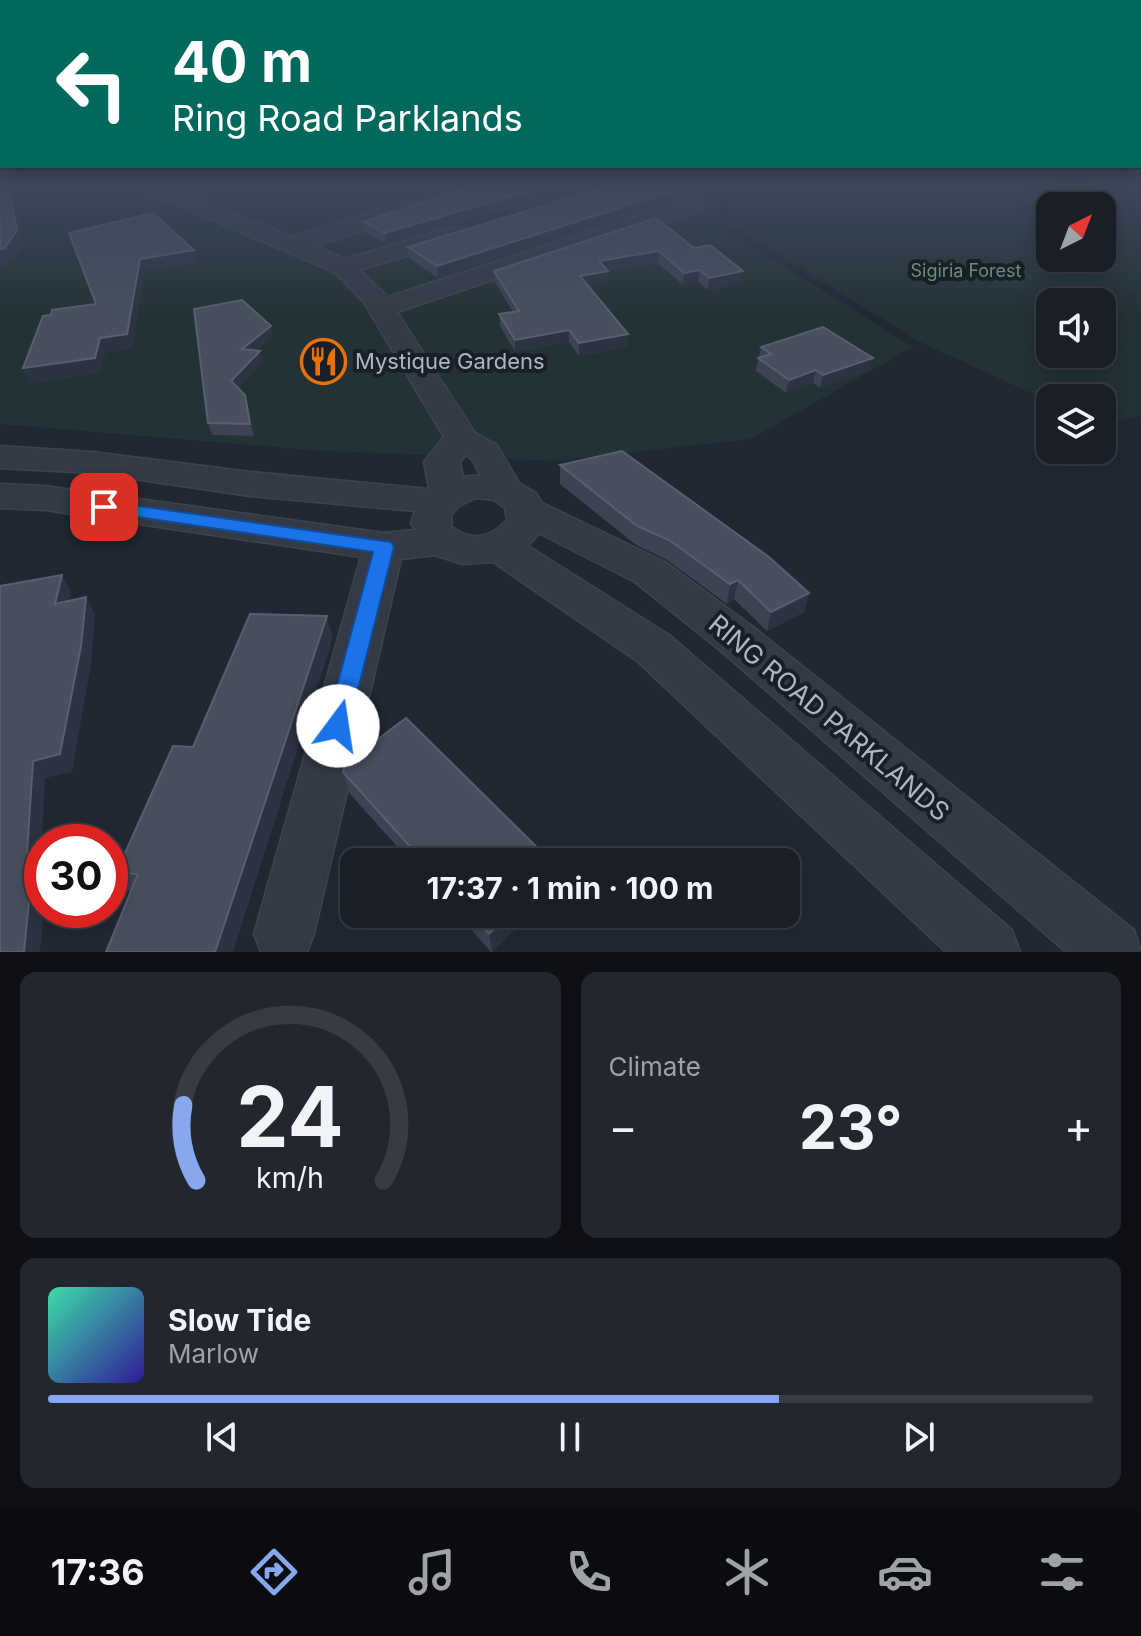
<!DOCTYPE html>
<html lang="en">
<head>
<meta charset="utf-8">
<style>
  body { margin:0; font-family:Inter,sans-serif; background:#22272f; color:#f1f3f6; height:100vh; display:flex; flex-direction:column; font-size:30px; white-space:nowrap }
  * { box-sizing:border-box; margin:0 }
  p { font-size:26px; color:#9fa2a7 }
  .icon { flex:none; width:44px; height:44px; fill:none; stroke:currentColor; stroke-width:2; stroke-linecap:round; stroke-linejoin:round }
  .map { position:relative; height:952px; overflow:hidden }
  .panel { display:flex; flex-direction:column; gap:20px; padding:20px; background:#0e1015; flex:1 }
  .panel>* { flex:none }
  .banner { position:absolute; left:0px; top:0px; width:1142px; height:168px; box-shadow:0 4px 20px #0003,0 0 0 2px #373c44; background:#00695c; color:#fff; overflow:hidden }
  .needle { width:52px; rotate:42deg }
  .fabs { position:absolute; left:1036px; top:192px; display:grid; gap:16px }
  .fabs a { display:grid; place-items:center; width:80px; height:80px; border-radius:16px; background:#191e27; box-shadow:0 4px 20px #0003,0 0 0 2px #373c44; font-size:40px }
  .speed { position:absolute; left:24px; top:824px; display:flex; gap:16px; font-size:40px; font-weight:700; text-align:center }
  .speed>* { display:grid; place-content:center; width:104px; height:104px; border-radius:50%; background:#191e27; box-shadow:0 4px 20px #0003,0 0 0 2px #373c44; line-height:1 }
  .speed .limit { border:12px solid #d22; background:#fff; color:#111 }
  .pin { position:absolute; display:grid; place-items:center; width:68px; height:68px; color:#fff; margin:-34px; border-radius:16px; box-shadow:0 4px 12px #0006 }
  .me { position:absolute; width:88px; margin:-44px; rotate:14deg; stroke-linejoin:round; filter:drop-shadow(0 0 6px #0008) }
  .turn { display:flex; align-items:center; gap:28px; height:168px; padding:0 40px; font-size:36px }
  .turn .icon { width:104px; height:104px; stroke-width:2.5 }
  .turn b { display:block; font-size:56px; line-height:68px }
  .big { font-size:60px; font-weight:700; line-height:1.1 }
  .panel .widget { flex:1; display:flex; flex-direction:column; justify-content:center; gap:12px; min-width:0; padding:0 28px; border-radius:16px; background:#22272f }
  .panel .dial { align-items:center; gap:0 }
  .dial svg { height:208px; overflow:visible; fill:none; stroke:#373c44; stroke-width:7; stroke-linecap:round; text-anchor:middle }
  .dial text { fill:#f1f3f6; stroke:none }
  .song { display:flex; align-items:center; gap:24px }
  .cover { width:96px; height:96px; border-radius:12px; background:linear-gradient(135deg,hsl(160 70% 55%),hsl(250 70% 35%)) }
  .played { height:8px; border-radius:4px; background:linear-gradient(90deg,#87a8ee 70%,#373c44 70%) }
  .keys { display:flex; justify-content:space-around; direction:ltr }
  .heat { display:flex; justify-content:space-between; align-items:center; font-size:44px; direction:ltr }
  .panel .tiles { flex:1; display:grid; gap:20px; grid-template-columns:1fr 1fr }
  .widget:last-child { grid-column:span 2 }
  .trip { position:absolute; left:340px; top:848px; width:460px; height:80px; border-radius:16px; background:#191e27; box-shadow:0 4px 20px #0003,0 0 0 2px #373c44; font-weight:700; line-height:80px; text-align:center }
  .menu { display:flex; height:128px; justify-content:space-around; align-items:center; background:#0a0c10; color:#9fa2a7 }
  .menu .icon { width:56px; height:56px }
  .menu .selected { color:#87a8ee }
  .menu b { font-size:36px; color:#f1f3f6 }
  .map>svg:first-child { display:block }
</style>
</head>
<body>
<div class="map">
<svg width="1141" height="952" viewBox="0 0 1141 952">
  <rect width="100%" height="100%" fill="#212834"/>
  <g fill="#233235" fill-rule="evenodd">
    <polygon points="0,186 716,186 726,230 913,347 751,439 552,461 309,450 0,424"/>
    <path d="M723,186H1141V415L1102,426V398H1050V402L918,341L732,226ZM1050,206H1102V258H1050ZM1050,302H1102V354H1050Z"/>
  </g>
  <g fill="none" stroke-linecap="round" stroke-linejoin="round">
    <defs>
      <path id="minor" d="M140,186H167L293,237L401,202H417L420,207L417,212L315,246L345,259L448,228H464L468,233L464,238L360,270L388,297L685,200H701L704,205L701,210L397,312L475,433L497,445L519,483L536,493L542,503L665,562L753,627L1134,930L1141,952H1066L721,651L635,582L539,533L528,546L669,635L1012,930L1020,952H946L637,661L493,562L462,564L435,555L401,559L314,934L307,952H261L254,934L361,557L45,510L0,508V484L45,486L384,533L415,530L411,523L415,511L250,496L93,473L0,468V446L93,452L250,472L429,489L424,462L444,437L363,301L334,272L143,190ZM466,454L474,462L480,475L463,477L460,462ZM476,498L494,500L505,508L507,520C491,538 471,542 452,527L451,515L459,506Z"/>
    </defs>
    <use href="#minor" stroke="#3d434e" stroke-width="3"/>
    <use href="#minor" fill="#343a45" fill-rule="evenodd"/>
  </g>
  <g fill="#3c4352">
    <polygon points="470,186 580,186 386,244 364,232 363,222"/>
    <polygon points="609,186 735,187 703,198 684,197 438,278 409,258 408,247"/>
    <polygon points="694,248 742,283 708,290 698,282 683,285 658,263 608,271 608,283 588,286 628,334 627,347 579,356 569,342 515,352 500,326 499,314 513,312 495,282 494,271"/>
    <polygon points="194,309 274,336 257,350 263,362 238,388 249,407 254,436 212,435 208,423"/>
    <polygon points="761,347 873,358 869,370 820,388 813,383 786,393 756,371"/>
    <polygon points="560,465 809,593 804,612 767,631 734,599 727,604 667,560 636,545 560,484"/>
    <polygon points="333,638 130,893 116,873 193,747"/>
    <polygon points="343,772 552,862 411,862 350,794"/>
    <polygon points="457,914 530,914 492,952 491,952"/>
  </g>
  <g fill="#2c3341">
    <polygon points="8,186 13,197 23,245 12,264 0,266 0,249"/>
    <polygon points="546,186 580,186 386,244 385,233"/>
    <polygon points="711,186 735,186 735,187 703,198 704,188"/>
    <polygon points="685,187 684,197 438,278 437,266"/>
    <polygon points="194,250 198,263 145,272 132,349 106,353 101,373 30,384 23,368 100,338 140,259"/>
    <polygon points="659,251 658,263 599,272 599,261"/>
    <polygon points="700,270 698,282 683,285 684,273"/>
    <polygon points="608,271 608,283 580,288 580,276"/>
    <polygon points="743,271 742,283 708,290 709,278"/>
    <polygon points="271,326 274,336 245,360 242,349"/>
    <polygon points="569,330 569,342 515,352 515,340"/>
    <polygon points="628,334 627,347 579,356 579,343"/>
    <polygon points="260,351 263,362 234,392 231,381"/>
    <polygon points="873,358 869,370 820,388 823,375"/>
    <polygon points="816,370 813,383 786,393 789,380"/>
    <polygon points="245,395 249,407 254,436 250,424"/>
    <polygon points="62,575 71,592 65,622 55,604"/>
    <polygon points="738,580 734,599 727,604 730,584"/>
    <polygon points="809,593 804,612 767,631 771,612"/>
    <polygon points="86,597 95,615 91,664 72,772 45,778 41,860 42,910 44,910 40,952 24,952 27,853 33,761"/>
    <polygon points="327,616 333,638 233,952 215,952"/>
    <polygon points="509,914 530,914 492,952 489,934"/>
  </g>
  <g fill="#48505e" stroke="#585f6e" stroke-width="2">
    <polygon points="5,186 8,186 17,230 5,248 0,249 0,192"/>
    <polygon points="470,186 546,186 385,233 363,222"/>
    <polygon points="609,186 711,186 704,188 685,187 437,266 408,247"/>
    <polygon points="153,213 194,250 140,259 127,334 100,338 95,358 23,368 43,316 51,315 52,310 96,304 69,233"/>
    <polygon points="656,218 694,248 710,245 743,271 709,278 700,270 684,273 659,251 599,261 608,271 580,276 628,334 579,343 569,330 515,340 499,314 519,311 494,271"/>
    <polygon points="242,300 271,326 242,349 260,351 231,381 245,395 250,424 208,423 194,309"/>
    <polygon points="823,327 873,358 823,375 816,370 789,380 758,358 771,354 761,347"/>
    <polygon points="622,451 769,557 809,593 771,612 738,580 730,584 669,540 637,526 560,465"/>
    <polygon points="62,575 55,604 86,597 81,646 60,754 33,761 27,853 34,851 24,952 0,952 0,586"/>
    <polygon points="250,614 327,616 215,952 106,952 138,874 116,873 173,746 193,747"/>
    <polygon points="406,718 552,862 424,862 343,772 346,763"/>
    <polygon points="471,914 509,914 489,934"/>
  </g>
  <linearGradient id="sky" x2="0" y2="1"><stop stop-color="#12161d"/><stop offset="0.58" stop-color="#3d485c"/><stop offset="1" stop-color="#3d485c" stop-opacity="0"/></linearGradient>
  <rect width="1141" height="319" fill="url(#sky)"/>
  <polygon fill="#1a73e8" stroke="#114b97" stroke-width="2" points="104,501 391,542 394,547 347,733 338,736 329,733 326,726 373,552 97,511 94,507 97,502"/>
  <defs>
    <symbol id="restaurant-ring" viewBox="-11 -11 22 22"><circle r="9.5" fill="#191f29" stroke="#e8710a" stroke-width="1.5"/><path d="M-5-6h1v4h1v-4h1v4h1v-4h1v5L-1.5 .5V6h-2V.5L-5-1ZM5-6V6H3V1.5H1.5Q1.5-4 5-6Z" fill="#e8710a"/></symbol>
  </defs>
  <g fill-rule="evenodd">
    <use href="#restaurant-ring" x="298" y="336" width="51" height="51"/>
  </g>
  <g text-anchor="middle" stroke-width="8" stroke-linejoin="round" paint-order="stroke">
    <g font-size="18" fill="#688f74" stroke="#191f29">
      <text x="966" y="277">Sigiria Forest</text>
    </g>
    <g font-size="22" fill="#aeb4c1" stroke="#191f29" text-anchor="start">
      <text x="355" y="369">Mystique Gardens</text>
    </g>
    <g font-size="26" fill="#aeb4c1" stroke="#191f29">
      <text transform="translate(829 718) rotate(40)" y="9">RING ROAD PARKLANDS</text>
    </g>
  </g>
</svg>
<div class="fabs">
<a><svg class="needle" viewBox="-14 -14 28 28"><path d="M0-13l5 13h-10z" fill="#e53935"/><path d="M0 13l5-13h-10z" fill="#9fa2a7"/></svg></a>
<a><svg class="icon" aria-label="sound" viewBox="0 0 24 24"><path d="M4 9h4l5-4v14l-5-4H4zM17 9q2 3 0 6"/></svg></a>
<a><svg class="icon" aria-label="layers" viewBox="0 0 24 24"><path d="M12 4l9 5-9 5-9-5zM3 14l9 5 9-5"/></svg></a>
</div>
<div class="speed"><div class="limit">30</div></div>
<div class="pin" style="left:104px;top:507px;background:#d93025"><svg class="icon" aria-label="arrive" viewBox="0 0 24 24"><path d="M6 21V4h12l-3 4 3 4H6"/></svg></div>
<svg class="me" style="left:338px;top:726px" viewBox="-20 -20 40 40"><circle r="19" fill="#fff"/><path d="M0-13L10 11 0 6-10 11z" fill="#1a73e8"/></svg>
<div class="trip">17:37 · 1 min · 100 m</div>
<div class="banner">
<div class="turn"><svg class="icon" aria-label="left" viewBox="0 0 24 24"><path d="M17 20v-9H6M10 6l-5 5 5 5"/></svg><div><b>40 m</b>Ring Road Parklands</div></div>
</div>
</div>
<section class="panel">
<div class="tiles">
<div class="widget dial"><svg viewBox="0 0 100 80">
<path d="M14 69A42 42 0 1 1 86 69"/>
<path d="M14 69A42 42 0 0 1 9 40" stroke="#87a8ee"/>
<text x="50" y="56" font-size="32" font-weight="700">24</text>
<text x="50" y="72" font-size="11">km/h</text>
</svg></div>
<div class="widget"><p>Climate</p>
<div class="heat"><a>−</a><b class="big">23°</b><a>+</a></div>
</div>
<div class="widget">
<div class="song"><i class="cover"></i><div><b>Slow Tide</b><p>Marlow</p></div></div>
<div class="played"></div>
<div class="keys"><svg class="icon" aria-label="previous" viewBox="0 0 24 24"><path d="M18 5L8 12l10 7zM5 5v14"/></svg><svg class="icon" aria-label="pause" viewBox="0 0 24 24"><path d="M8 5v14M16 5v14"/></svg><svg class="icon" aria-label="next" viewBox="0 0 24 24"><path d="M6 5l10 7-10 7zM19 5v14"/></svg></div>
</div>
</div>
</section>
<nav class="menu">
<b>17:36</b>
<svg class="icon selected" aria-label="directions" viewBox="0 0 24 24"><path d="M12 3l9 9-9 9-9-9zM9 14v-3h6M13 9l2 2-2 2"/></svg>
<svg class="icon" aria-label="music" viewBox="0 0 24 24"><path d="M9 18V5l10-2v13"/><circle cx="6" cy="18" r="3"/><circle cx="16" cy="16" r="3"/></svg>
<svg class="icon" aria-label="phone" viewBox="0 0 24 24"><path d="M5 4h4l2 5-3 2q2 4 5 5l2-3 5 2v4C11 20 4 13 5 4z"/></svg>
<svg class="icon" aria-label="climate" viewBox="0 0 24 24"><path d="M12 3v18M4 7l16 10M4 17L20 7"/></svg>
<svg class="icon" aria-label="car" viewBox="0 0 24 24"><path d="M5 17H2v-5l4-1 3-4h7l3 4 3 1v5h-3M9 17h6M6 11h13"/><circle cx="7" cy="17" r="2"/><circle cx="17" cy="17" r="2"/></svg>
<svg class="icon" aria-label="filters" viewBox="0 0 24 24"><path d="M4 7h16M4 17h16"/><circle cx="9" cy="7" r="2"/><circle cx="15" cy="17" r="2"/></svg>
</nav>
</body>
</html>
